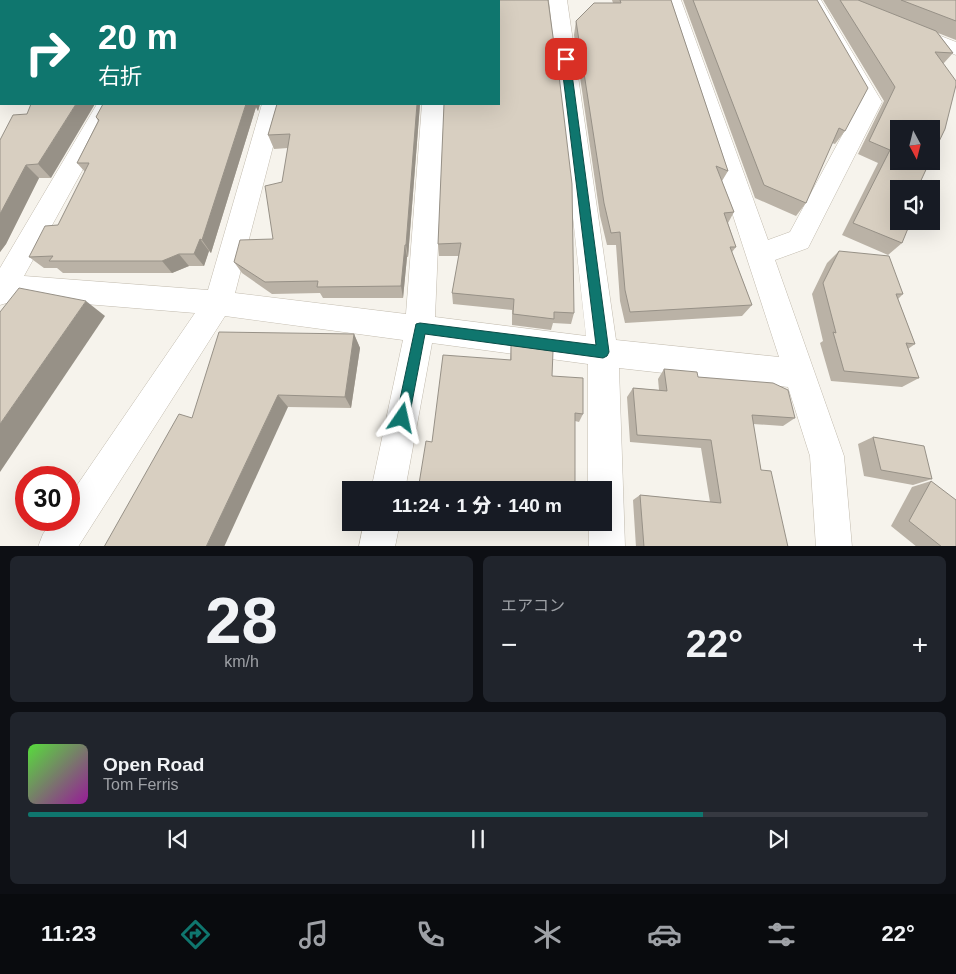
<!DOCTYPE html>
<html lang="ja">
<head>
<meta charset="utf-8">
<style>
  body { margin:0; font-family:Arial,"Noto Sans JP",sans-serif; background:#20242c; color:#f1f3f6; height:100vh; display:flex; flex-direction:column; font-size:19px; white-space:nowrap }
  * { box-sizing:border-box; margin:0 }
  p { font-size:16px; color:#9ea1a6 }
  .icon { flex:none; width:28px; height:28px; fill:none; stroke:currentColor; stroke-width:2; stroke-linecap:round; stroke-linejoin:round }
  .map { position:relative; height:546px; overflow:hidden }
  .side { display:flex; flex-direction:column; gap:10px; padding:10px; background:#0d0f14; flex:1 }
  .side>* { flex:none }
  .hud { position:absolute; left:0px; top:0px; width:500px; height:105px; box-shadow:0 5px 20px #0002; background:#0f766e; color:#fff; overflow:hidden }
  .needle { width:32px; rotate:173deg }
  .fabs { position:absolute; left:890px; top:120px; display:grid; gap:10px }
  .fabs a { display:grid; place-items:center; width:50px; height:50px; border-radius:0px; background:#171b24; box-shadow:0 5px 20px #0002; font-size:25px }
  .speed { position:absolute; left:15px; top:466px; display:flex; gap:10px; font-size:25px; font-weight:700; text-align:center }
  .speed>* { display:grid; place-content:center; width:65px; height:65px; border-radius:50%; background:#171b24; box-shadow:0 5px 20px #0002; line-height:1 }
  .speed .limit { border:8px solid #d22; background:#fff; color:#111 }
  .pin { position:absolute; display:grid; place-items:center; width:42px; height:42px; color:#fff; margin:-21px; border-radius:10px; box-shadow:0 2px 8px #0006 }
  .me { position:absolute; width:55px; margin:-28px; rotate:11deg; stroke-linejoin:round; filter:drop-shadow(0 0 4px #0008) }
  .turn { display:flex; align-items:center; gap:18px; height:105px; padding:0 15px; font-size:22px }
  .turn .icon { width:65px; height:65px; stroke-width:2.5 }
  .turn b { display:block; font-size:35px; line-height:42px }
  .big { font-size:38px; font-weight:800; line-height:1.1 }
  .side .widget { flex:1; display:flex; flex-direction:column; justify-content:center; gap:8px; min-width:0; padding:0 18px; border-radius:8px; background:#20242c }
  .side .dial { align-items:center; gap:0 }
  .dial b { font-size:65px; line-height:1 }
  .song { display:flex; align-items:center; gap:15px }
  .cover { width:60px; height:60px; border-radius:8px; background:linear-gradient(135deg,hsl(110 70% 55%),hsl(300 70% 35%)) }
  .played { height:5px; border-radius:2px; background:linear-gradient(90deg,#0f766e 75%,#363941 75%) }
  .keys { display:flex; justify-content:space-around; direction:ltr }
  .heat { display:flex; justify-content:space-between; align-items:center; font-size:28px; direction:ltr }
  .side .tiles { flex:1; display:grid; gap:10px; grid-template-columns:1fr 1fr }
  .widget:last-child { grid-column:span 2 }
  .trip { position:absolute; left:342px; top:481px; width:270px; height:50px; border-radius:0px; background:#171b24; box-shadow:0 5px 20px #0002; font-weight:800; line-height:50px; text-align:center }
  .menu { display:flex; height:80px; justify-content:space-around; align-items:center; background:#090b0e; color:#9ea1a6 }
  .menu .icon { width:35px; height:35px }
  .menu .current { color:#0f766e }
  .menu b { font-size:22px; color:#f1f3f6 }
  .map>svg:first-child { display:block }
</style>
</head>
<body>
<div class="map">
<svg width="956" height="547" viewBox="0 0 956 547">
  <rect width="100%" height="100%" fill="#f6f3ec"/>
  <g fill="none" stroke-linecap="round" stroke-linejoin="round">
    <defs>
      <g id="street">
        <rect x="120" y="0" width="18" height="1"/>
        <polygon points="549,0 567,0 616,340 779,357 663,0 681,0 768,240 790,232 860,102 803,0 821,0 882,102 808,248 775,260 844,456 852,547 816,547 810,456 788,387 619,368 625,547 589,547 589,522 604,522 604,490 588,490 588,364 432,343 405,490 371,490 403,340 225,316 78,547 38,547 43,534 53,520 69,520 69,497 195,313 12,298 10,302 0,305 0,268 97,104 119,104 24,276 208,290 262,104 284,104 235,293 406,314 422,104 444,104 435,317 586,336"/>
        <polygon points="913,25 956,42 956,55 906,35 903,31 906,27"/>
        <polygon points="364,522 400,522 395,547 359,547"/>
      </g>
    </defs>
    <use href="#street" stroke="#c2bbae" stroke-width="1"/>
    <use href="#street" fill="#fff" fill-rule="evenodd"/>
  </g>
  <g fill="#bab2a6">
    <polygon points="134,0 548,0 574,313 571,324 553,323 551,330 512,325 512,310 453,304 452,293 459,256 439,256 438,244 499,1 135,1"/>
    <polygon points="612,0 671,0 728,171 722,181 734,212 728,223 736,247 732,252 752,305 742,316 625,323 620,301 616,245 607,245 600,216 574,35 576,21 613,3"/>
    <polygon points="683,0 817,0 845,131 835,144 832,143 806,203 796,216 755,198"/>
    <polygon points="823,0 956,0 956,40 938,33 953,53 943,64 899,189 902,243 888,255 842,235 878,163 858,154 884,101"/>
    <polygon points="103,104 260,104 258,111 256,107 211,253 209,251 204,266 189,266 172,273 63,273 57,268 44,268 29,257 58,225 85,172 77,163 98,121 96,117"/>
    <polygon points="277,104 420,104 408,257 407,257 403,298 323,298 320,293 272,294 242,273 234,262 273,239 288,148 274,149 268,135"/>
    <polygon points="27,114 51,178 39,178 6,244 0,252 0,140"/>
    <polygon points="839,251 903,294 898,299 915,344 908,349 919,378 902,387 831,381 820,343 823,341 812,294 827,263"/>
    <polygon points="354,334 360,348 351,408 288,407 192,418"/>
    <polygon points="511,345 552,376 583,414 579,422 575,421 432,442 510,360"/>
    <polygon points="664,369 698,377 795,418 783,426 753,424 761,470 788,547 636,547 633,500 640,495 710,502 701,448 630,442 627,397 633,388 659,390 658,379"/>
    <polygon points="873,437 932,479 913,485 864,476 858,444"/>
    <polygon points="931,481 956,547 917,547 891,526 912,487"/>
  </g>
  <g fill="#979187">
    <polygon points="110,0 120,0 121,1 110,1"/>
    <polygon points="76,104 95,104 51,178 38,164"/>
    <polygon points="246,104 260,104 258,111 256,107 211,253 202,240"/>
    <polygon points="417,104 420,104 408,257 406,245"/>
    <polygon points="26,165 39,178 6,244 0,252 0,214"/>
    <polygon points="200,239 209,251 204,266 194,254"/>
    <polygon points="405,245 407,257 403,298 401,286"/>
    <polygon points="179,254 189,266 172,273 162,261"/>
    <polygon points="86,301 105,316 0,472 0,424"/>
    <polygon points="354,334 360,348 351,408 345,397"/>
    <polygon points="278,395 288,407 224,547 206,547"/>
  </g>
  <g fill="#d8cfc1" stroke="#979187">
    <rect x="62" y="0" width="48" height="1"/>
    <polygon points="158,0 548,0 554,44 555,42 572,184 574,313 554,312 554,319 513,314 514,299 452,293 461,243 438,244 444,104 499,104 499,1 162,1"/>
    <polygon points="620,0 671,0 728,171 716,166 734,212 724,213 736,247 730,247 752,305 630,312 625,290 620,232 611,233 604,203 576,21 594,3 621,3"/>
    <polygon points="693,0 817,0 868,88 845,131 839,128 806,203 764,185"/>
    <polygon points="840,0 858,0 936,31 953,53 935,52 956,81 956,85 945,129 931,158 931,129 899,129 899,161 930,161 917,189 899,189 899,221 911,221 902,243 853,223 890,150 869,141 895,87"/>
    <polygon points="901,0 956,0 956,21"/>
    <polygon points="31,104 76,104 38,164 26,165 0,214 0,140 13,115 27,114"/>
    <polygon points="103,104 246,104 202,240 200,239 194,254 179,254 162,261 49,261 53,256 29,257 45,226 58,225 89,163 77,163 99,120 96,117"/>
    <polygon points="277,104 417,104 406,245 405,245 401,286 317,287 318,281 265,282 234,262 240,240 273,239 265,186 282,182 290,134 268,135"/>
    <polygon points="839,251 889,256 903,294 896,294 915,344 906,343 919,378 844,371 833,332 836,333 823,283"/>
    <polygon points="19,288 86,301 0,424 0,312"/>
    <polygon points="219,332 354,334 345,397 278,395 206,547 104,547 179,414 192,418"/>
    <polygon points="511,345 553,351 552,376 583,378 583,414 575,413 575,490 418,490 426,441 432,442 443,355 511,360"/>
    <polygon points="664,369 697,372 698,377 773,383 788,390 795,418 752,415 761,470 771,471 788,547 644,547 640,495 721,503 711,440 637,435 633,388 667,391"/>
    <polygon points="873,437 924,446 932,479 881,470"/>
    <polygon points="931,481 956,500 956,547 942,547 909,521"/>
  </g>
  <polygon fill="#0f766e" stroke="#0a4d48" points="566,56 570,59 609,352 607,356 603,358 425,334 409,418 407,423 402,425 398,423 396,418 416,324 420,323 596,345 561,59"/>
</svg>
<div class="fabs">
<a><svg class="needle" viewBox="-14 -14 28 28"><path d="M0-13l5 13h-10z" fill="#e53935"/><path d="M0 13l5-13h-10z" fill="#9ea1a6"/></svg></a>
<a><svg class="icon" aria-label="sound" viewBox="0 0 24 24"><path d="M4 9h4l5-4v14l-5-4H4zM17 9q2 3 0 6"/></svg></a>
</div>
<div class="speed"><div class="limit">30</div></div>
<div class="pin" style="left:566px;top:59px;background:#d93025"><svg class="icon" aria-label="arrive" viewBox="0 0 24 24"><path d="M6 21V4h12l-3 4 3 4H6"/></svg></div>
<svg class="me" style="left:402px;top:418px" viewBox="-20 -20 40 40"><path d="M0-17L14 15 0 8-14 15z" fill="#0f766e" stroke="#fff" stroke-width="4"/></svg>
<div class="trip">11:24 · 1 分 · 140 m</div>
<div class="hud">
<div class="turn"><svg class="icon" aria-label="right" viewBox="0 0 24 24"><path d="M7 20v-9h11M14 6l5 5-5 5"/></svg><div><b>20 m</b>右折</div></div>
</div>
</div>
<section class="side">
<div class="tiles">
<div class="widget dial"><b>28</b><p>km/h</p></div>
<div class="widget"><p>エアコン</p>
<div class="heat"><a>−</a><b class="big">22°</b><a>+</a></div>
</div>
<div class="widget">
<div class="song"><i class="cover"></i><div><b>Open Road</b><p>Tom Ferris</p></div></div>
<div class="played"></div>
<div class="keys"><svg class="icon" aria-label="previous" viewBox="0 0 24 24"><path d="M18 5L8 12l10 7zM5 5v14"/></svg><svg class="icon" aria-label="pause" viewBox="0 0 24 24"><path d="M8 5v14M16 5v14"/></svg><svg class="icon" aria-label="next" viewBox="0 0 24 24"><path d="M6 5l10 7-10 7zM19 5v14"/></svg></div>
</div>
</div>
</section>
<nav class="menu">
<b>11:23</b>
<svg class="icon current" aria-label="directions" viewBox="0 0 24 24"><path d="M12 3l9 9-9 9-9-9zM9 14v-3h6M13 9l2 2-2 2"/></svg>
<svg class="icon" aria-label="music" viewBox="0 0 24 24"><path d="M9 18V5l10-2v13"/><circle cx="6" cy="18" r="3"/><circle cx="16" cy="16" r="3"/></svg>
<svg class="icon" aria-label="phone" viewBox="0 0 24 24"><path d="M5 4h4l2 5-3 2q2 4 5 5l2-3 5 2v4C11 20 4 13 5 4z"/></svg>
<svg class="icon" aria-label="climate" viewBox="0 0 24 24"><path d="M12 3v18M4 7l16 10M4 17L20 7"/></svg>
<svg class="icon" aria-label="car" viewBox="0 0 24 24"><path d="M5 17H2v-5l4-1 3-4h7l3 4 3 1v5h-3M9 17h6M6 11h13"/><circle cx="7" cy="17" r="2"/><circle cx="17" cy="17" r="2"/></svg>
<svg class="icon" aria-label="filters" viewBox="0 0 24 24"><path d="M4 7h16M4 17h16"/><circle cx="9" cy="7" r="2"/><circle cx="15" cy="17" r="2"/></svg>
<b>22°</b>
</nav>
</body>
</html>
